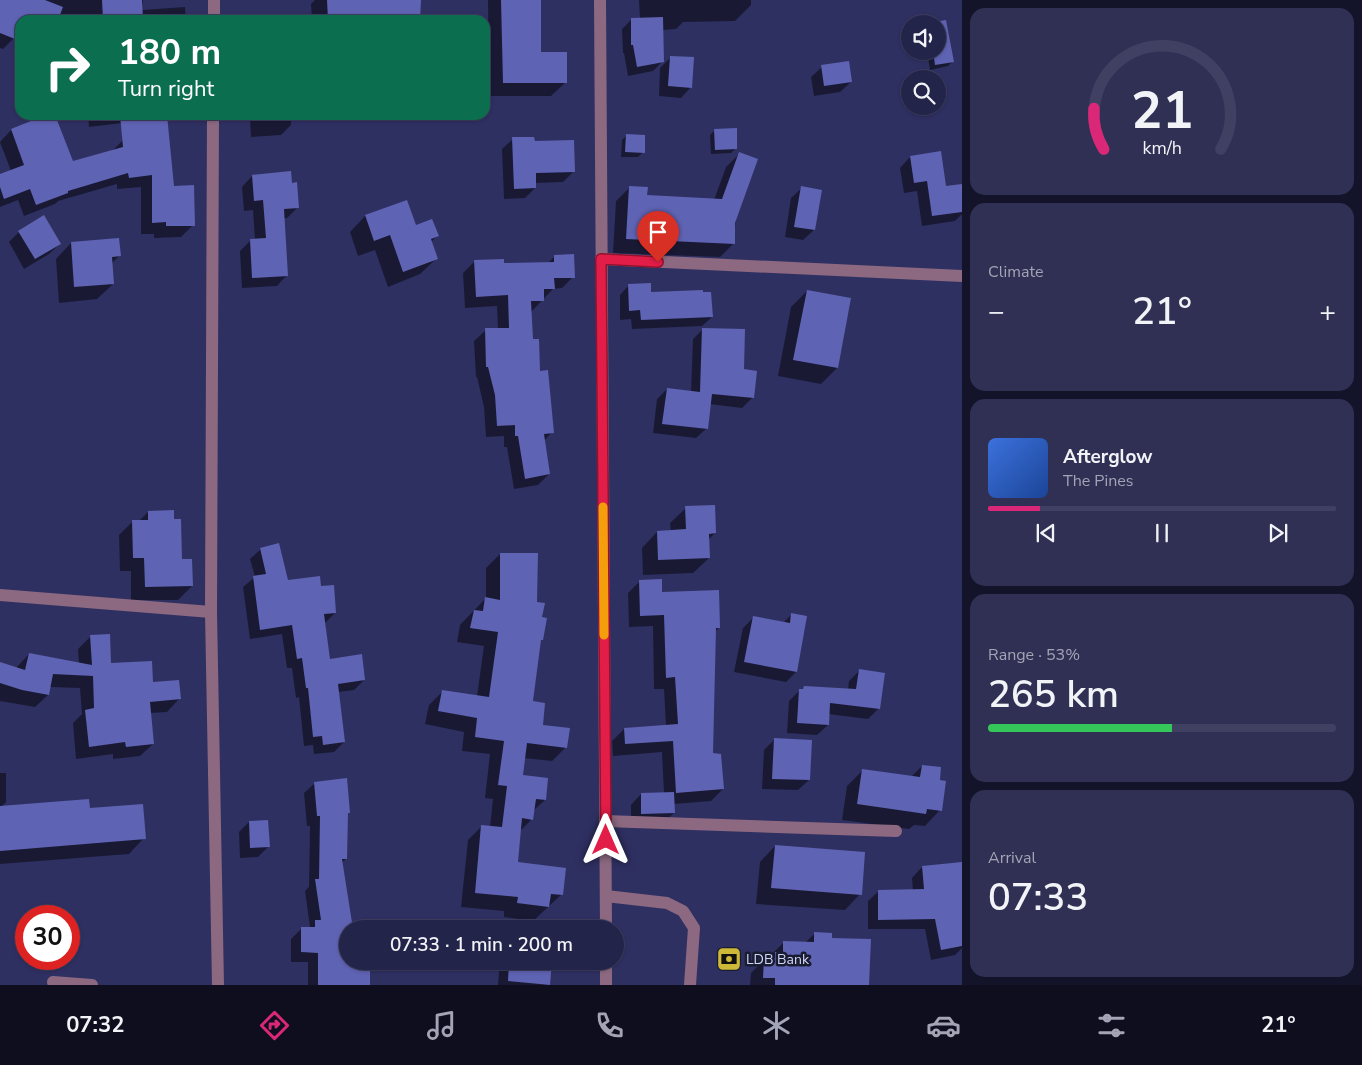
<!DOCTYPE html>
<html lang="en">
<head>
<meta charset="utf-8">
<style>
  body { margin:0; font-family:"Nunito Sans",sans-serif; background:#2f3054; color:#f1f3f6; height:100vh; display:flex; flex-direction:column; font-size:19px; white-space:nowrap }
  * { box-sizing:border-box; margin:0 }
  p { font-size:16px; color:#a3a4b5 }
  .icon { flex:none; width:28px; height:28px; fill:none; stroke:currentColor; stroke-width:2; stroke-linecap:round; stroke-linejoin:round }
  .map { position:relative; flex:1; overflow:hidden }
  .panel { display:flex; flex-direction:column; gap:8px; padding:8px; background:#131429; width:400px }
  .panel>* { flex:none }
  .guide { position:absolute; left:15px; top:15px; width:475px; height:105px; border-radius:15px; box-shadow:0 1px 4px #0004,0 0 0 1px #404162; background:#0b6e4f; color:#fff; overflow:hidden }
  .tools { position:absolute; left:901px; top:15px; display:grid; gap:10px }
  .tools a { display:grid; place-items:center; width:45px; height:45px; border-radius:50%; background:#23244a; box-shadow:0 1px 4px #0004,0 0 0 1px #404162; font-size:25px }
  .speed { position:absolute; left:15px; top:905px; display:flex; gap:10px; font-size:25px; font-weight:700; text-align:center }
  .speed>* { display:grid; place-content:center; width:65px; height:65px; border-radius:50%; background:#23244a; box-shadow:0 1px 4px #0004,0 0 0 1px #404162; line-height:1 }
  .speed .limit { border:8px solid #d22; background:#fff; color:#111 }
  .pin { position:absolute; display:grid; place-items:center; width:42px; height:42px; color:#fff; margin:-51px -21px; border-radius:50% 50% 50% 0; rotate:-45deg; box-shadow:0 0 5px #0007 }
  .pin .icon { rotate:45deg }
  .me { position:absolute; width:55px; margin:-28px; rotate:0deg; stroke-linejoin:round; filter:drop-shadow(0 0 4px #0008) }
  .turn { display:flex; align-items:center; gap:18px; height:105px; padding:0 20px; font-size:22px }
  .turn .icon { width:65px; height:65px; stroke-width:2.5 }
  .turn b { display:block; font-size:35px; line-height:42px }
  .big { font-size:38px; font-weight:600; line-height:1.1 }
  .panel .widget { flex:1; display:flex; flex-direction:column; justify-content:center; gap:8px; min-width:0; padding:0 18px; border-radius:15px; background:#2f3054 }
  .panel .dial { align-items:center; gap:0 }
  .dial svg { height:130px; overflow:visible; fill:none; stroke:#404162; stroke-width:7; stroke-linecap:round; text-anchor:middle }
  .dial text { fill:#f1f3f6; stroke:none }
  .song { display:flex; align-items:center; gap:15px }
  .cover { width:60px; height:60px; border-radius:8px; background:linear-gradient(135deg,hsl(220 70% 55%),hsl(220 70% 35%)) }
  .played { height:5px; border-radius:2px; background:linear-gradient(90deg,#db2777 15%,#404162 15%) }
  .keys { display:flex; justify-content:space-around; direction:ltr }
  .heat { display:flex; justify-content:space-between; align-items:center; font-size:28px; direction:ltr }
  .charge { height:8px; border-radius:4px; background:linear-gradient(90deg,#34c759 53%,#404162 0) }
  .trip { position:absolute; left:339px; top:920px; width:285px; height:50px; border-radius:25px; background:#23244a; box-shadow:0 1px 4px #0004,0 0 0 1px #404162; font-weight:600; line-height:50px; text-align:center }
  .menu { display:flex; height:80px; justify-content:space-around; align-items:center; background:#0e0e1e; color:#a3a4b5 }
  .menu .icon { width:35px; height:35px }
  .menu .selected { color:#db2777 }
  .menu b { font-size:22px; color:#f1f3f6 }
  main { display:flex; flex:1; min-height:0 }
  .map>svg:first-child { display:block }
</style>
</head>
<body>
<main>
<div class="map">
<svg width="962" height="985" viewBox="0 0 962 985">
  <rect width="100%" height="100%" fill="#2f3062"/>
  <g fill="#0007">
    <polygon points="0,0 143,0 142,10 185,7 186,20 20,20 20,29 18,28 14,38 3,49 0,48"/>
    <polygon points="315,0 420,0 419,20 312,20 311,4"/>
    <polygon points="488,0 540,0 540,53 566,82 551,96 489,96"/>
    <polygon points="639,0 751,0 751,5 735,21 683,22 676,29 662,30 662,62 653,71 628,76 624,53 623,53 622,29 631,20 640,19"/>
    <polygon points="945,21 953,61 948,66 930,70 927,51 938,51 938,24 932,24"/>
    <polygon points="671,57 691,87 681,98 659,96 660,68"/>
    <polygon points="822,67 851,82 840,92 814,96 811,77"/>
    <polygon points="49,115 54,115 72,163 112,151 123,140 172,187 193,225 181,237 154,238 154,234 141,234 141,187 117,189 117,184 58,201 55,204 24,216 18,200 0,207 0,175 11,171 0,142 11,130"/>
    <polygon points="88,115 130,115 122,123 89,127"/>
    <polygon points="252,115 291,115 291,125 281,135 251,137 250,117"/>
    <polygon points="715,130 736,148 731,153 711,154 710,135"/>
    <polygon points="627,135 643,152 638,157 621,157 622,140"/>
    <polygon points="513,139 533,142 574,171 563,182 535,183 535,188 525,198 504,199 502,149"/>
    <polygon points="740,153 734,243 720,257 613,253 616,201 629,188 646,197 714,200 726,167"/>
    <polygon points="940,153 945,188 962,185 962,214 955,221 922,226 917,191 904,193 900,168 910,157"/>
    <polygon points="252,176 291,184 298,207 287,218 283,218 287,275 277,286 242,288 240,251 250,241 255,240 253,210 244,211 242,187"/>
    <polygon points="802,188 814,230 803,240 785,237 791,198"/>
    <polygon points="406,202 415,227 437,236 430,243 436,259 420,274 388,287 375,250 358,256 350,232 365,216"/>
    <polygon points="19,232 60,244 49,254 24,269 9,242"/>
    <polygon points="71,243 120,255 112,263 113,284 97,299 59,303 56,259"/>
    <polygon points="555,256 573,277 562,288 553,289 531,312 531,340 552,432 544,441 549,474 538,485 514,489 507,447 504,447 504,436 486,437 484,407 477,377 476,377 474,341 486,330 498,329 497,306 465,308 463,273 475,261 503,265 547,264"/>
    <polygon points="629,285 650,293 712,317 702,326 632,329 631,319 620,320 620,295"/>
    <polygon points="807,291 850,299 837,368 821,384 778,376 791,307"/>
    <polygon points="703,329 742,370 755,372 752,398 742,408 709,404 706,429 696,438 653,433 657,399 667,389 691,392 693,339"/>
    <polygon points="686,508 715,533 708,540 709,558 693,573 643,575 642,548 657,532 671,531 670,523"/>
    <polygon points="148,512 180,560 192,586 178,600 131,600 131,571 120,571 119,535 133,521 139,521"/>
    <polygon points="261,549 287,581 320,587 335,613 325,623 329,660 364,680 354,690 338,692 344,742 334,752 314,754 313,745 304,746 299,697 296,698 292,668 287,668 282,634 250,639 243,587 255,577 250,559"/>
    <polygon points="500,554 536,603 541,618 542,640 539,642 531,703 542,726 566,747 552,761 524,758 522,776 545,800 533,811 532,819 520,831 517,863 562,894 533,921 504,917 504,911 461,907 468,840 482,826 490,827 493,799 485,798 490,754 462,751 464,732 425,724 429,705 443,691 477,696 484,646 457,642 460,625 486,598 486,568"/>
    <polygon points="640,581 719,627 715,632 712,754 723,789 711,801 674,804 674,813 663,823 631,824 631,805 641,794 664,793 662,752 613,756 612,741 624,729 666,726 664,689 654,689 653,626 629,627 628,593"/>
    <polygon points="792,614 796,672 786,682 734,672 743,628 754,617 783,623"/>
    <polygon points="91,636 110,665 152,684 179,699 167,712 150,713 153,744 140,756 113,759 113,754 76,759 73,723 82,714 80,688 49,687 48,695 35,707 0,701 0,663 16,668 29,654 79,664 78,649"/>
    <polygon points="859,671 883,674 878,709 868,719 828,714 828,725 817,735 787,733 789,701 800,690 804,688 848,690 849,681"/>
    <polygon points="775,739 809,780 798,790 762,789 764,750"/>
    <polygon points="922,766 940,810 925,826 914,825 909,829 842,820 847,786 863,770 911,777"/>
    <polygon points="0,773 6,773 6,802 1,807 89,809 144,838 129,854 0,864"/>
    <polygon points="315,783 349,812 346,815 346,859 341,863 351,922 369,922 369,929 348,929 348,961 369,961 369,985 308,985 308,962 291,962 291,939 302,928 309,929 310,927 305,891 309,887 310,826 307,826 304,793"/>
    <polygon points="249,822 268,847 258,857 240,858 239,832"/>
    <polygon points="775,846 860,894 845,910 756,904 760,862"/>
    <polygon points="962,863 962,948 955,955 931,960 925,929 868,929 868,901 879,891 913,891 912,878 922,867"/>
    <polygon points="815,933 831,939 868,985 750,985 751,973 764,960 770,959 770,956 784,942 805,943"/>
    <polygon points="500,961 551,961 549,985 498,985"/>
  </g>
  <g fill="#5f63b3">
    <polygon points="0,0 45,0 63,7 58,20 20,20 20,26 15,39 0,33"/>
    <polygon points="102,0 142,0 143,20 103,20"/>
    <polygon points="327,0 421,0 420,20 328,20"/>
    <polygon points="501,0 541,0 541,52 567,52 567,83 503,83"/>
    <polygon points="663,17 664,62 637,67 633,45 631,45 631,18"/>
    <polygon points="946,20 954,62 935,65 933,51 938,51 938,24 928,23"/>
    <polygon points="670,56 694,57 692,88 668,86"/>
    <polygon points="849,61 852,82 824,86 821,65"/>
    <polygon points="46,115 55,115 73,161 123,147 120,115 167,115 174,186 194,185 195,226 166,226 166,222 152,223 152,175 129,178 128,173 68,191 68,193 36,205 30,189 4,199 0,187 0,174 24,165 11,129"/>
    <polygon points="737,128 737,149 715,150 714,129"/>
    <polygon points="626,134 645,135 645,153 625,152"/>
    <polygon points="512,137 534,137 535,141 574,140 575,172 536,173 536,188 514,189"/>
    <polygon points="941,151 946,186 962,184 962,212 932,216 927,181 914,183 910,156"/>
    <polygon points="739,152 758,159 735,223 735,244 626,239 629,186 648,187 647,195 722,199"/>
    <polygon points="291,171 292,183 297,182 299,208 284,209 288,276 252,278 250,239 266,238 263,200 254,201 252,175"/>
    <polygon points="801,186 822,190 815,230 794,227"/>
    <polygon points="407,200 416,225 432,219 439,236 431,239 438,259 403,272 390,235 374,241 365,215"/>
    <polygon points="44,215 61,244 35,259 18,231"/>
    <polygon points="119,238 121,256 112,257 114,284 74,287 71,242"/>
    <polygon points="574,254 575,278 554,278 555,289 544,289 544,301 531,301 533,339 539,339 540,371 548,370 554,433 544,434 550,474 525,479 518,436 515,436 515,425 497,426 495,395 488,367 486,367 485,328 509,328 508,295 476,297 474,260 504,259 504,263 554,262 554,255"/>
    <polygon points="651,283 651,292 703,290 703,292 711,292 713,317 641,320 640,310 629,311 628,284"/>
    <polygon points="807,290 851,298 838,368 793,360"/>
    <polygon points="702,328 745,329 744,369 757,371 754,398 712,394 708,429 662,424 667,388 700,392"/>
    <polygon points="715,505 716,533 709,534 710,558 658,560 657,531 686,529 685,506"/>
    <polygon points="174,510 174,519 181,519 182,559 192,559 193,586 145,587 144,558 133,558 132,520 148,520 148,511"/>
    <polygon points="279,543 288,580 320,576 321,586 334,585 336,613 324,614 330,659 362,654 365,680 338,684 345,742 323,745 322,736 313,737 308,688 306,688 302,658 297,659 292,625 260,630 253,576 266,574 260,548"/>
    <polygon points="500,553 538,553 537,602 545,603 542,617 547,618 543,640 541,640 533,701 545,703 543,725 570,728 567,748 527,743 523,775 548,778 546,800 536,799 533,820 522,818 518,862 566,868 563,895 551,894 549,907 517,903 518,897 475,893 481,825 502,827 507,786 498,785 504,741 475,737 477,718 438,711 442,690 489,697 498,632 470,628 474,610 483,611 485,597 500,600"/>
    <polygon points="662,579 662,592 719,590 720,628 716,628 713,753 721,754 724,789 676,793 673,741 625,744 624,728 678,724 675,677 666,678 664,615 640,616 639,580"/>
    <polygon points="791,613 807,616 797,672 744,662 753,616 790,623"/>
    <polygon points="110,634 111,663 152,661 153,682 179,680 181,699 150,702 154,744 126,747 125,742 89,747 85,710 94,708 93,676 53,674 49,695 22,690 0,683 0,662 25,670 29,653 92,665 90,635"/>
    <polygon points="859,669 885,673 880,709 830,703 829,725 797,723 799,689 803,689 804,686 856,689"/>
    <polygon points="774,738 812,740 810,780 772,779"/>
    <polygon points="922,765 941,767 940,780 946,781 942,811 927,809 926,814 857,804 862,769 920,777"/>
    <polygon points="347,778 350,813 348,813 347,859 342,859 353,929 348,929 348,965 370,964 370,985 318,985 318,953 301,952 301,927 315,927 315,920 321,920 315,879 319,879 320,816 317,816 314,782"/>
    <polygon points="674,792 675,813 641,814 641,793"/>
    <polygon points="89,799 90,808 143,804 146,839 0,851 0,806"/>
    <polygon points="268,820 270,847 250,848 249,821"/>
    <polygon points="775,845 865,852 862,895 771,888"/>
    <polygon points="962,862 962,946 941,950 935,919 878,920 878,890 924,889 922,866"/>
    <polygon points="814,932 832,933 832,938 871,939 869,985 775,985 775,978 763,978 764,958 775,958 775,952 783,952 783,941 814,942"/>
    <polygon points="509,961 552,961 550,985 508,981"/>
  </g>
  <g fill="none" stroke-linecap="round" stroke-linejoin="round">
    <g stroke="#8c6980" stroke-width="12">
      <polyline points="600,0 606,929"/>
      <polyline points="214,20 214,0"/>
      <polyline points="213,115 211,612 218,985"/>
      <polyline points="601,259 962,276"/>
      <polyline points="0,595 211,612"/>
      <polyline points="605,821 896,831"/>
      <polyline points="606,896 667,903 683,911 694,928 690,985"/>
      <polyline points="606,961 606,985"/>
      <polyline points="53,982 92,985"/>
    </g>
  </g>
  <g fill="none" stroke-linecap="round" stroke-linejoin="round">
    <defs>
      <polyline id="route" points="606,840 601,259 658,262"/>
    </defs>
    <use href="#route" stroke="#92132f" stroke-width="12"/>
    <use href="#route" stroke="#e11d48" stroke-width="9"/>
    <polyline stroke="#f59e0b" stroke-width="9" points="603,507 604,635"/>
  </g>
  <defs>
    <symbol id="bank-square" viewBox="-11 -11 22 22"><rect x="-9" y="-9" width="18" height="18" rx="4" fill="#ceb838" stroke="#1a1c32"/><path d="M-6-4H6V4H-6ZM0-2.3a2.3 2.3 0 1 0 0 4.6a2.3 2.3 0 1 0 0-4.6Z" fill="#111"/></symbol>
  </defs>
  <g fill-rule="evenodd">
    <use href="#bank-square" x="715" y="945" width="28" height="28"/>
  </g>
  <g text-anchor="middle" stroke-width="5" stroke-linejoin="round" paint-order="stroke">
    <g font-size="14" fill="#d2d6f6" stroke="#1a1c32" text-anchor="start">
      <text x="746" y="964">LDB Bank</text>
    </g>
  </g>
</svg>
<div class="tools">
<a><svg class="icon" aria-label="sound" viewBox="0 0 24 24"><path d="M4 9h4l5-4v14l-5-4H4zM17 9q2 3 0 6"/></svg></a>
<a><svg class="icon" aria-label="search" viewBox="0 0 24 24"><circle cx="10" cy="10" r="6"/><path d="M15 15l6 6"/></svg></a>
</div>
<div class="speed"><div class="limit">30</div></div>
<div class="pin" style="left:658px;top:262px;background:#d93025"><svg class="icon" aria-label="arrive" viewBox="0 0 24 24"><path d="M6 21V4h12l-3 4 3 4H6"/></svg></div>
<svg class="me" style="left:606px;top:840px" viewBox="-20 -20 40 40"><path d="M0-17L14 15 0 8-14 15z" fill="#e11d48" stroke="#fff" stroke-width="4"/></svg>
<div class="trip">07:33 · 1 min · 200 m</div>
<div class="guide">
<div class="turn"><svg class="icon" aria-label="right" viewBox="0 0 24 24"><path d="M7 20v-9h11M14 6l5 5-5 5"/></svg><div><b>180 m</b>Turn right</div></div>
</div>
</div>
<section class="panel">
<div class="widget dial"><svg viewBox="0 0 100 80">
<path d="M14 69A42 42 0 1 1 86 69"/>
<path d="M14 69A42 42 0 0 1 8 44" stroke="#db2777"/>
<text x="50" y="56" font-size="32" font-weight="700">21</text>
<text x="50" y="72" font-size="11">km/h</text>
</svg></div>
<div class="widget"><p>Climate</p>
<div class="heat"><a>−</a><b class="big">21°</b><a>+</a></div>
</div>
<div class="widget">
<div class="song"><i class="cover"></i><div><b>Afterglow</b><p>The Pines</p></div></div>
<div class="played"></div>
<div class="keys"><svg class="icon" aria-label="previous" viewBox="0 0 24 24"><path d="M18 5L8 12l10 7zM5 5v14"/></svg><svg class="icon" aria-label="pause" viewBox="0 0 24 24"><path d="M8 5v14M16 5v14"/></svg><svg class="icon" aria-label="next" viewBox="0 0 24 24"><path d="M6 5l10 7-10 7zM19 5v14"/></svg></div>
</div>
<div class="widget"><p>Range · 53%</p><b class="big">265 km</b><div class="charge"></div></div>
<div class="widget"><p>Arrival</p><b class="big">07:33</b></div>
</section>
</main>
<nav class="menu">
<b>07:32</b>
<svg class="icon selected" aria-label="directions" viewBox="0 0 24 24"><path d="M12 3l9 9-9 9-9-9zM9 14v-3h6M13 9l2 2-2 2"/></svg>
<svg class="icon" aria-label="music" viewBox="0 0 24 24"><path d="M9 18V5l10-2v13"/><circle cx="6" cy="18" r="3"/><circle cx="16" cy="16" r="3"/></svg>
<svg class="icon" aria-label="phone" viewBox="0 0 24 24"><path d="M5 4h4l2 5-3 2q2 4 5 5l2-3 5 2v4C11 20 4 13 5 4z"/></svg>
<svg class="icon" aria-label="climate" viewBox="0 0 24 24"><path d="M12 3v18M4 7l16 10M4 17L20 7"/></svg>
<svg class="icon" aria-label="car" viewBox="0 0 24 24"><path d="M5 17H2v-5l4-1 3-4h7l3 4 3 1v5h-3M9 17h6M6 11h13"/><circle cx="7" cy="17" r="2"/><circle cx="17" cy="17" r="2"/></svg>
<svg class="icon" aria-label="filters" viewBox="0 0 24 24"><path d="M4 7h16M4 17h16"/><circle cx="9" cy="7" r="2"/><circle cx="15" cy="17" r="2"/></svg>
<b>21°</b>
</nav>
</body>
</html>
